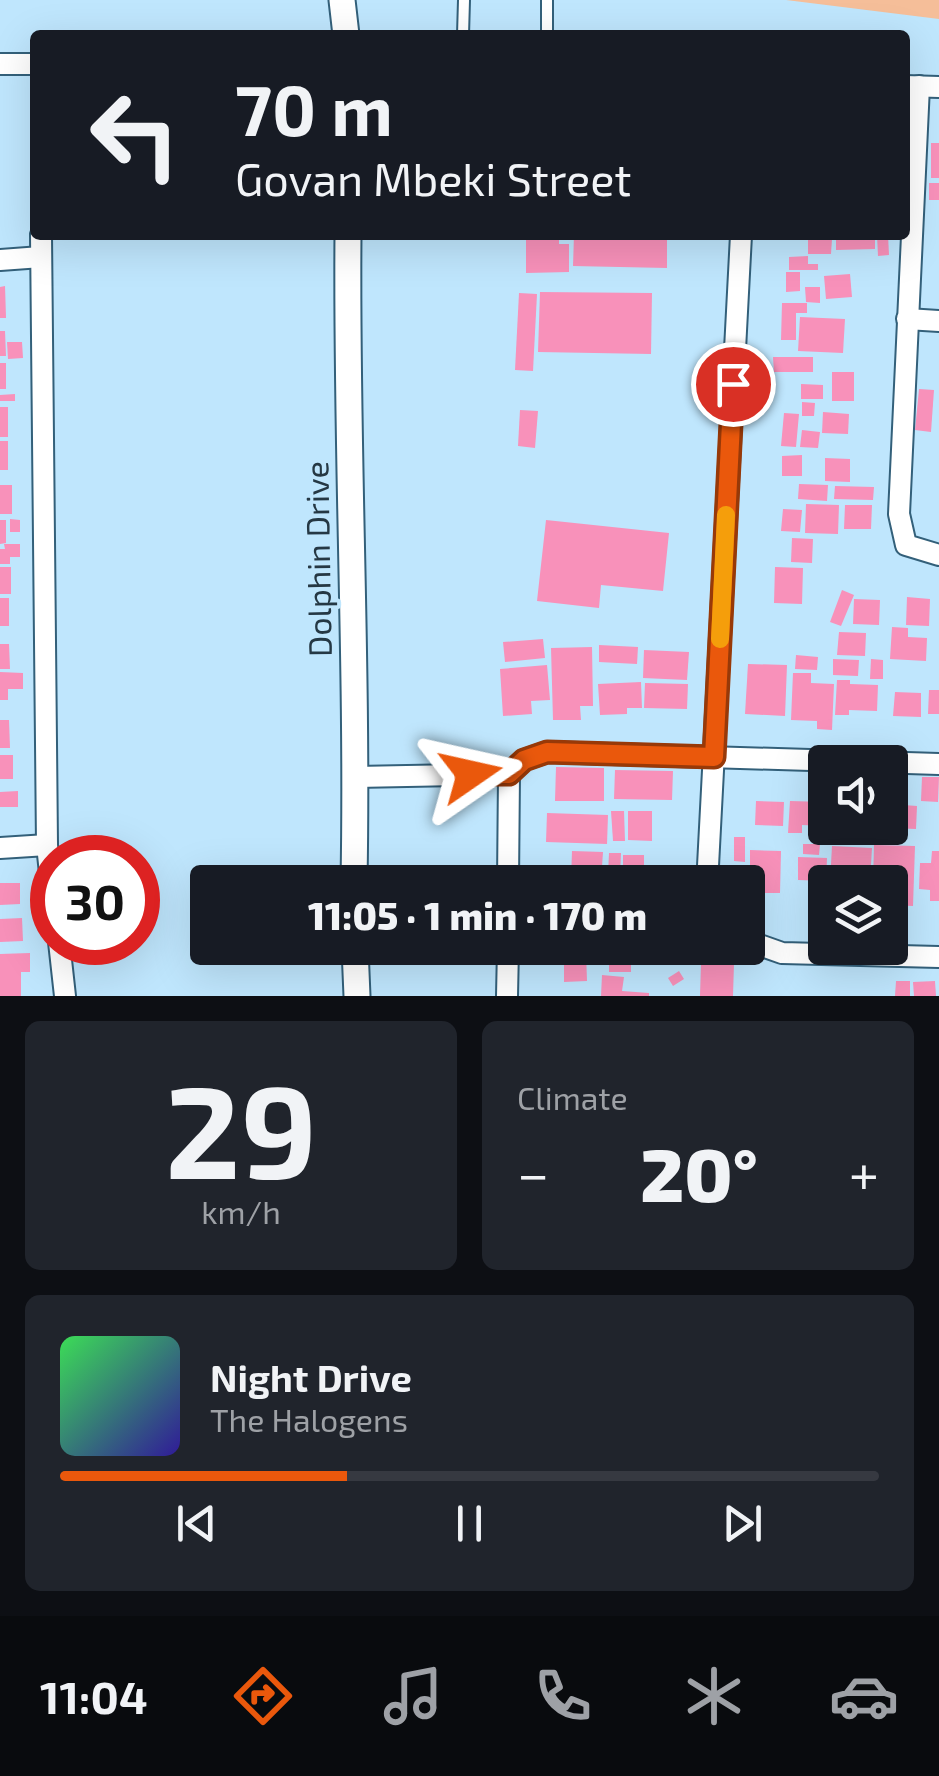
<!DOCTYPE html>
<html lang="en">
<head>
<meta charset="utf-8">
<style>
  body { margin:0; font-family:"Exo 2",sans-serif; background:#20242c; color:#f1f3f6; height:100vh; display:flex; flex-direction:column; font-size:38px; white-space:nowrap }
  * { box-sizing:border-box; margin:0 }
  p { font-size:32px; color:#9ea1a6 }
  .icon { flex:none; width:55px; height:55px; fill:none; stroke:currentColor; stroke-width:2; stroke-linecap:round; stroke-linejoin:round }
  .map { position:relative; height:996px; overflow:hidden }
  .side { display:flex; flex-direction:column; gap:25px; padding:25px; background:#0d0f14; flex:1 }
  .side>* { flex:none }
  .guide { position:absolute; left:30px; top:30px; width:880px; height:210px; border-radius:10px; box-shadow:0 10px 40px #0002; background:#171b24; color:#f1f3f6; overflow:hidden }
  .controls { position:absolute; left:808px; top:745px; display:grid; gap:20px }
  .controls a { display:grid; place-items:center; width:100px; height:100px; border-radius:10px; background:#171b24; box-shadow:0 10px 40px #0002; font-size:50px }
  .speed { position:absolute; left:30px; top:835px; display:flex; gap:20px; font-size:50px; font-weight:700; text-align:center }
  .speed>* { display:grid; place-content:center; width:130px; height:130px; border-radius:50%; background:#171b24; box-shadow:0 10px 40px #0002; line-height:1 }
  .speed .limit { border:15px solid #d22; background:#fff; color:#111 }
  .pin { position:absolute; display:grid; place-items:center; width:85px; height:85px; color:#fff; margin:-42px; border:5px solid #fff; border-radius:50%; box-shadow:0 2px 10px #0007 }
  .me { position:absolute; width:110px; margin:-55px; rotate:79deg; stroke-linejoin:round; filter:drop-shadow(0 0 8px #0008) }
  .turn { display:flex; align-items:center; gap:35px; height:210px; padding:0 40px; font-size:45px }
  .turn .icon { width:130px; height:130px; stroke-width:2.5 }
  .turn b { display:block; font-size:70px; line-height:85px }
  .big { font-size:75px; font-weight:800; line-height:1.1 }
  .side .card { flex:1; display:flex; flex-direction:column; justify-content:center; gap:15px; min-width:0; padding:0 35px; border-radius:15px; background:#20242c }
  .side .dial { align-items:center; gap:0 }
  .dial b { font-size:130px; line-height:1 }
  .song { display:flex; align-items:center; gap:30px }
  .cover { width:120px; height:120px; border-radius:15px; background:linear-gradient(135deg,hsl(130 70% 55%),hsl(250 70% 35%)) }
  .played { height:10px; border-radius:5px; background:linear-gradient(90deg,#ea580c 35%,#363941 35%) }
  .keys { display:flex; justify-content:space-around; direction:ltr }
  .heat { display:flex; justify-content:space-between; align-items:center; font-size:55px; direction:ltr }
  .side .tiles { flex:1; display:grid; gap:25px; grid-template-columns:1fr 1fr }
  .card:last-child { grid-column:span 2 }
  .trip { position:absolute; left:190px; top:865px; width:575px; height:100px; border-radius:10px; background:#171b24; box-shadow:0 10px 40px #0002; font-weight:800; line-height:100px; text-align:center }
  .menu { display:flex; height:160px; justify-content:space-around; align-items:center; background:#090b0e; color:#9ea1a6 }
  .menu .icon { width:70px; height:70px }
  .menu .selected { color:#ea580c }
  .menu b { font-size:45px; color:#f1f3f6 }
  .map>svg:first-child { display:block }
</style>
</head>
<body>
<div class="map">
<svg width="939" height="996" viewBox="0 0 939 996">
  <rect width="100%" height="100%" fill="#bfe6fd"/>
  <polygon fill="#f5be99" points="786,0 939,0 939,19"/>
  <g fill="#f891ba">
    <rect x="931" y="143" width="8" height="35"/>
    <rect x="929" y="183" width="10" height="17"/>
    <polygon points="526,235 559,235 559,244 569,244 569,272 526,273"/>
    <polygon points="574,235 667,235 667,268 573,266"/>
    <polygon points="836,235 875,235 875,249 836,250"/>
    <polygon points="877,235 888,235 889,255 878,256"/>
    <polygon points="808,239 832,239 831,254 808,254"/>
    <polygon points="808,256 808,264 818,264 818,270 789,270 789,257"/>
    <polygon points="786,272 800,272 800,291 786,292"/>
    <polygon points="850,274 852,297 826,299 824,276"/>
    <polygon points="5,286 6,318 0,318 0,287"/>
    <polygon points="805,287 820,287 820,303 806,302"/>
    <polygon points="540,292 652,293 651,354 538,352"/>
    <polygon points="519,293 537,294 533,371 515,370"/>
    <polygon points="782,303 807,303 807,313 796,313 796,340 781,340"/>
    <polygon points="800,317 845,319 843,353 798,351"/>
    <polygon points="0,331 5,331 6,356 0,356"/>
    <polygon points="7,342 22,342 23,358 8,359"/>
    <polygon points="773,357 813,357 813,372 774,372"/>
    <rect x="0" y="363" width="6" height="26"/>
    <rect x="832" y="372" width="22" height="29"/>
    <polygon points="801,384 823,385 823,399 801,399"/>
    <polygon points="919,389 934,390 931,432 915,430"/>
    <polygon points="15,394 15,401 0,401 0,395"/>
    <polygon points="802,402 815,403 814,416 802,416"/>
    <rect x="0" y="407" width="8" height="30"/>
    <polygon points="520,410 538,411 535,448 518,446"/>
    <polygon points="823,412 849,414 848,434 822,433"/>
    <polygon points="784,413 799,414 796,447 781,446"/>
    <polygon points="802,430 820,432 818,448 800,447"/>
    <rect x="0" y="441" width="8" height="29"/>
    <polygon points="802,455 802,476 782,476 782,456"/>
    <polygon points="825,458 850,459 850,482 825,481"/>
    <polygon points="799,484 828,485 827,501 798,499"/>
    <rect x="0" y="485" width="12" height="29"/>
    <polygon points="835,486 874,487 873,500 834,499"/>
    <polygon points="806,504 839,505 838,534 805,533"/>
    <polygon points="845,505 872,505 871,529 844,529"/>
    <polygon points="783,509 802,510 800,532 781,531"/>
    <polygon points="10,519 20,520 20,532 10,532"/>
    <polygon points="0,520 6,520 6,543 0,544"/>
    <polygon points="546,520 669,533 663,591 601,585 599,608 537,601"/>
    <polygon points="792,538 813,539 812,563 791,562"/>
    <polygon points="4,544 20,544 20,557 10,557 10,564 0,564 0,549 5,549"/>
    <rect x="0" y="567" width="11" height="27"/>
    <polygon points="775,567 803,568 802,604 774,603"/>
    <polygon points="842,590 854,595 841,626 830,622"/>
    <polygon points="907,597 930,599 929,626 906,625"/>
    <rect x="0" y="598" width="9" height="28"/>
    <polygon points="854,599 880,600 879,625 853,624"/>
    <polygon points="892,627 908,628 908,637 927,638 926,661 890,659"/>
    <polygon points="839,632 866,633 865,656 837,655"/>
    <polygon points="543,639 545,658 505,662 503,642"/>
    <polygon points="0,644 9,644 10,669 0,669"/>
    <polygon points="599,645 638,647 637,664 599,662"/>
    <polygon points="592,647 593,706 580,706 581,720 553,720 551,648"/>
    <polygon points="644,650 689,652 687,680 643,678"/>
    <polygon points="796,655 818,657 817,670 795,669"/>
    <polygon points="833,659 859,660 858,676 833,675"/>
    <polygon points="871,659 883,660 883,679 870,679"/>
    <polygon points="748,664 787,665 785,716 745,714"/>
    <polygon points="547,665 550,700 531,701 532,714 503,716 500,669"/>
    <polygon points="0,672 23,673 23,689 8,689 8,700 0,700"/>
    <polygon points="793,673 811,673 811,683 834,684 832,730 817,729 817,721 791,720"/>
    <polygon points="837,680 850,680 850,684 878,685 877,711 849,710 849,715 835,715"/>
    <polygon points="641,682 642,708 627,708 627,714 600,715 598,684"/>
    <polygon points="645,683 688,684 687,709 644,708"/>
    <polygon points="929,690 939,690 939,714 928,714"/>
    <polygon points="895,692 921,693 921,717 893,716"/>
    <polygon points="0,720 9,720 10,748 0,748"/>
    <rect x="0" y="755" width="13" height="24"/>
    <polygon points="556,767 604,768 604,801 555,801"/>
    <polygon points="615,770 673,771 672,800 614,799"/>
    <polygon points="922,777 939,777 938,802 921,801"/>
    <polygon points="18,791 18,807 0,807 0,792"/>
    <polygon points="756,801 784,802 783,826 755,825"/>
    <polygon points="790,801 825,802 825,826 802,825 802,833 788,833"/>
    <polygon points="890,804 917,806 916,829 890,828"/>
    <polygon points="611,811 624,811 625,841 613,841"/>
    <polygon points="628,811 652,811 652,841 628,840"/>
    <polygon points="547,813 608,815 607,844 546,842"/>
    <polygon points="831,828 872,828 872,833 846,832 846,842 830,841"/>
    <polygon points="734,837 745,837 745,862 734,861"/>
    <polygon points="803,844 820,844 819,855 803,854"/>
    <polygon points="874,845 915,846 913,906 890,905 890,882 873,882"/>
    <polygon points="832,846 872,848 870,882 830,882"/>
    <polygon points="750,850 781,851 780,893 750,893"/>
    <polygon points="572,851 603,852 601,881 571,880"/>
    <polygon points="932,851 939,851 939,901 930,901 930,890 919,889 920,863 931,863"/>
    <polygon points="609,853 621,853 620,876 608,875"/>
    <rect x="623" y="855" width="21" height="27"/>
    <polygon points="798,857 827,858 826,881 798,880"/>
    <polygon points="0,883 20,883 20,904 0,905"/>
    <polygon points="22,918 23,941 0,942 0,919"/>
    <rect x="609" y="948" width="22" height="24"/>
    <polygon points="564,952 586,952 587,981 564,982"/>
    <polygon points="30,953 30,972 21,972 21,996 0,996 0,954"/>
    <polygon points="701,963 734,963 733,996 700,996"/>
    <polygon points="679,971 684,979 673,986 668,978"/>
    <polygon points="602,975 624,977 622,991 649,993 649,996 601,996"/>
    <polygon points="896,981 910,981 910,996 895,996"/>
    <polygon points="935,981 936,996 914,996 913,982"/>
  </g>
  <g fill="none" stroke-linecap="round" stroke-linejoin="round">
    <defs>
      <g id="service">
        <polyline points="463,35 464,0"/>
        <polyline points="547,35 547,0"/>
      </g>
      <g id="minor">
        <polyline points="0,64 35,64"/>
        <polyline points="905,86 939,87"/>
        <polyline points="919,86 899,514 906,545 939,555"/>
        <polyline points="41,235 47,845 52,892"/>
        <polyline points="0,260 41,257"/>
        <polyline points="907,319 939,321"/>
        <polyline points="509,774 524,760 547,752 939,764"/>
        <polyline points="356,777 509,774"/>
        <polyline points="0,848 47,845"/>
        <polyline points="508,882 509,774"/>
        <polyline points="711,882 708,866 741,235"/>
        <polyline points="748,941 782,953 939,957"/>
        <polyline points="59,942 65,996"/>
        <polyline points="507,996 508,948"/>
      </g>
      <g id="tertiary">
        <polyline points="342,0 346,35"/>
        <path d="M348,235C346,451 358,667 354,882"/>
        <polyline points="355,948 357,996"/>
      </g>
    </defs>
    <use href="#service" stroke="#33607a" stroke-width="14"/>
    <use href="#minor" stroke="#33607a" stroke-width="24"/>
    <use href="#tertiary" stroke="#33607a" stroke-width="29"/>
    <use href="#service" stroke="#fff" stroke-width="10"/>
    <use href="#minor" stroke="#fff" stroke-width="20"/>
    <use href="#tertiary" stroke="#fff" stroke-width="25"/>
  </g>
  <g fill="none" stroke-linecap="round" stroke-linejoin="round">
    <defs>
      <polyline id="route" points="471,774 509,774 524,760 547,752 714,757 733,384"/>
    </defs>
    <use href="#route" stroke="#983908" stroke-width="25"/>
    <use href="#route" stroke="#ea580c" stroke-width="18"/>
    <polyline stroke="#f59e0b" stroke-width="18" points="720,639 726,515"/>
  </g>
  <g text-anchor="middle" stroke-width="8" stroke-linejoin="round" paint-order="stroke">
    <g font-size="32" fill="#253844" stroke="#bfe6fd">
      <text transform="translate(319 559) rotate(-91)" y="11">Dolphin Drive</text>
    </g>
  </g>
</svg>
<div class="controls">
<a><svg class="icon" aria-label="sound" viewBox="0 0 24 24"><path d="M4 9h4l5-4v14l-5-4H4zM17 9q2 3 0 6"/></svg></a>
<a><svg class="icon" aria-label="layers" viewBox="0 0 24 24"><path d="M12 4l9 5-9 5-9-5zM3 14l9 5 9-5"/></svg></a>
</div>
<div class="speed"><div class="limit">30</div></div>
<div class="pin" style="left:733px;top:384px;background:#d93025"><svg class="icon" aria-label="arrive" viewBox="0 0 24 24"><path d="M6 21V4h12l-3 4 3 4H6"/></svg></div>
<svg class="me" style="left:471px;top:774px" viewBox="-20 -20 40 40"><path d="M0-17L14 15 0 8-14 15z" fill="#ea580c" stroke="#fff" stroke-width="4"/></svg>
<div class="trip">11:05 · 1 min · 170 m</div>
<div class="guide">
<div class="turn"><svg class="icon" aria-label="left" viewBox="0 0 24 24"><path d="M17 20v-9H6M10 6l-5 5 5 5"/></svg><div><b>70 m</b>Govan Mbeki Street</div></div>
</div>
</div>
<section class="side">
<div class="tiles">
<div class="card dial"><b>29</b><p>km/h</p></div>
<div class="card"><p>Climate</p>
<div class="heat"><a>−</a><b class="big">20°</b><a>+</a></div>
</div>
<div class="card">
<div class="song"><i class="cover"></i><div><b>Night Drive</b><p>The Halogens</p></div></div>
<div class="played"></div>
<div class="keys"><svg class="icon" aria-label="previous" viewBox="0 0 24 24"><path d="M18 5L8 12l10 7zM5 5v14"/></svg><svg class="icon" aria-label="pause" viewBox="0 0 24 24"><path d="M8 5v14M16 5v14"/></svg><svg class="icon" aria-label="next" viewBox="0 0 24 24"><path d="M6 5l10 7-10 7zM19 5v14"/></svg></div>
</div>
</div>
</section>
<nav class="menu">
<b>11:04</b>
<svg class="icon selected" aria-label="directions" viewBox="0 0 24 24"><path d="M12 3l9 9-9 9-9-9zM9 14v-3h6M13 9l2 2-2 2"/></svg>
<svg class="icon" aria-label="music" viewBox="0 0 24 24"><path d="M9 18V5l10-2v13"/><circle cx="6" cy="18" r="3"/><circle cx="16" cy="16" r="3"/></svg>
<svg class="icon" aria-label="phone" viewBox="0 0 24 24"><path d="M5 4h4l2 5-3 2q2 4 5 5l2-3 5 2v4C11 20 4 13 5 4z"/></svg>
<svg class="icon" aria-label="climate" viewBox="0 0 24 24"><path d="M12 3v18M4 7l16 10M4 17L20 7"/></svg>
<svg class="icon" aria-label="car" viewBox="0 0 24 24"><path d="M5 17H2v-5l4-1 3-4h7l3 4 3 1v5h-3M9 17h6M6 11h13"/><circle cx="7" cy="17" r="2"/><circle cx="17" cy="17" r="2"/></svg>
</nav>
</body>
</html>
